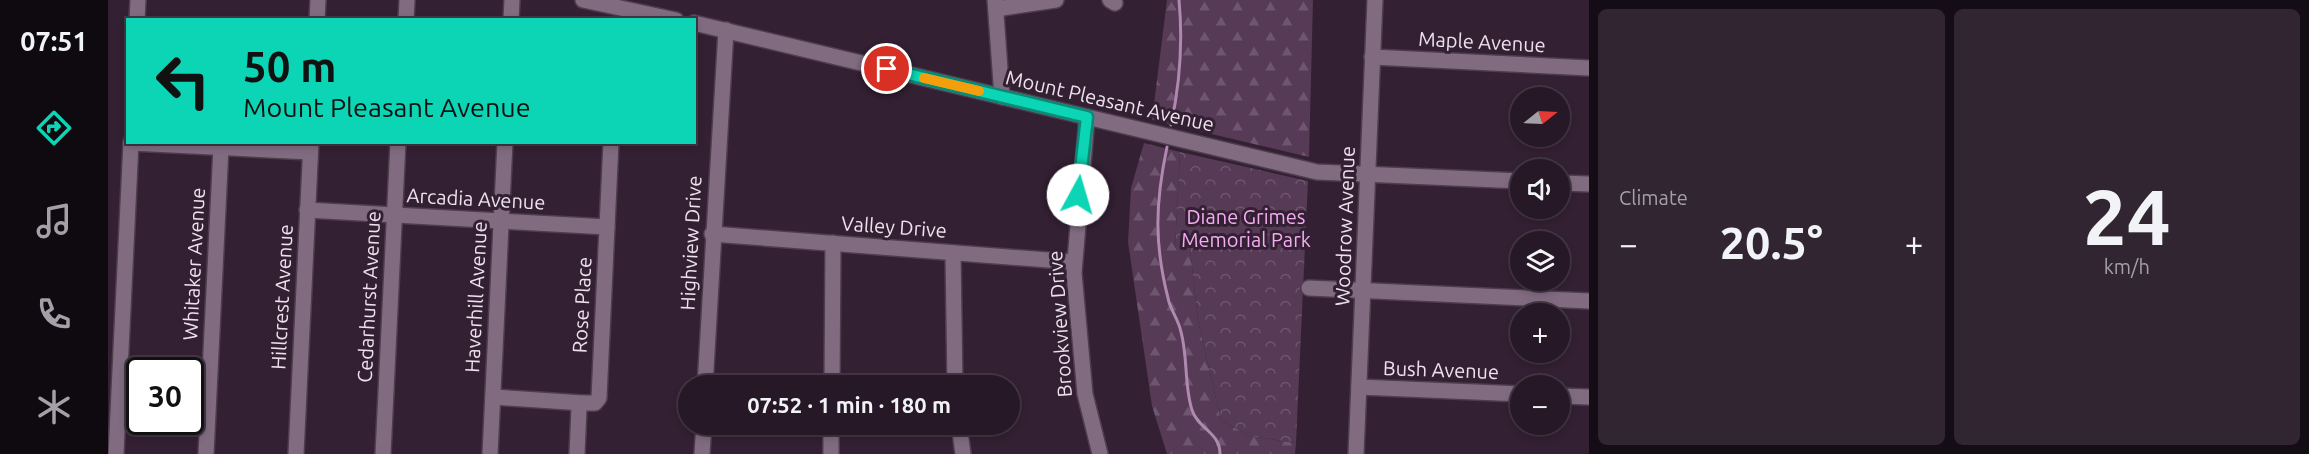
<!DOCTYPE html>
<html lang="en">
<head>
<meta charset="utf-8">
<style>
  body { margin:0; font-family:Ubuntu,sans-serif; background:#322532; color:#f1f3f6; height:100vh; display:flex; flex-direction:column; font-size:22px; white-space:nowrap }
  * { box-sizing:border-box; margin:0 }
  p { font-size:20px; color:#a4a0a7 }
  .icon { flex:none; width:33px; height:33px; fill:none; stroke:currentColor; stroke-width:2; stroke-linecap:round; stroke-linejoin:round }
  .map { position:relative; flex:1; overflow:hidden }
  .sheet { display:flex; flex-direction:column; gap:9px; padding:9px; background:#150d15; width:720px }
  .sheet>* { flex:none }
  .guide { position:absolute; left:18px; top:18px; width:570px; height:126px; border-radius:0px; box-shadow:0 3px 9px #0003,0 0 0 2px #423743; background:#0bd5b5; color:#111; overflow:hidden }
  .needle { width:39px; rotate:72deg }
  .buttons { position:absolute; left:1402px; top:87px; display:grid; gap:12px }
  .buttons a { display:grid; place-items:center; width:60px; height:60px; border-radius:50%; background:#261826; box-shadow:0 3px 9px #0003,0 0 0 2px #423743; font-size:30px }
  .speed { position:absolute; left:18px; top:357px; display:flex; gap:12px; font-size:30px; font-weight:700; text-align:center }
  .speed>* { display:grid; place-content:center; width:78px; height:78px; border-radius:50%; background:#261826; box-shadow:0 3px 9px #0003,0 0 0 2px #423743; line-height:1 }
  .speed .limit { border:3px solid #111; border-radius:9px; background:#fff; color:#111 }
  .pin { position:absolute; display:grid; place-items:center; width:51px; height:51px; color:#fff; margin:-26px; border:3px solid #fff; border-radius:50%; box-shadow:0 2px 6px #0007 }
  .me { position:absolute; width:66px; margin:-33px; rotate:6deg; stroke-linejoin:round; filter:drop-shadow(0 0 4px #0008) }
  .turn { display:flex; align-items:center; gap:21px; height:126px; padding:0 18px; font-size:27px }
  .turn .icon { width:78px; height:78px; stroke-width:2.5 }
  .turn b { display:block; font-size:42px; line-height:51px }
  .big { font-size:45px; font-weight:600; line-height:1.1 }
  .sheet .widget { flex:1; display:flex; flex-direction:column; justify-content:center; gap:9px; min-width:0; padding:0 21px; border-radius:9px; background:#322532 }
  .sheet .dial { align-items:center; gap:0 }
  .dial b { font-size:78px; line-height:1 }
  .heat { display:flex; justify-content:space-between; align-items:center; font-size:33px; direction:ltr }
  .sheet .tiles { flex:1; display:grid; gap:9px; grid-template-columns:repeat(2,1fr) }
  .trip { position:absolute; left:570px; top:375px; width:342px; height:60px; border-radius:30px; background:#261826; box-shadow:0 3px 9px #0003,0 0 0 2px #423743; font-weight:600; line-height:60px; text-align:center }
  main { display:flex; flex:1; min-height:0 }
  .tab-bar { display:flex; flex-direction:column; width:108px; justify-content:space-around; align-items:center; background:#0f0a0f; color:#a4a0a7 }
  .tab-bar .icon { width:42px; height:42px }
  .tab-bar .selected { color:#0bd5b5 }
  .tab-bar b { font-size:27px; color:#f1f3f6 }
  .map>svg:first-child { display:block }
</style>
</head>
<body>
<main>
<nav class="tab-bar">
<b>07:51</b>
<svg class="icon selected" aria-label="directions" viewBox="0 0 24 24"><path d="M12 3l9 9-9 9-9-9zM9 14v-3h6M13 9l2 2-2 2"/></svg>
<svg class="icon" aria-label="music" viewBox="0 0 24 24"><path d="M9 18V5l10-2v13"/><circle cx="6" cy="18" r="3"/><circle cx="16" cy="16" r="3"/></svg>
<svg class="icon" aria-label="phone" viewBox="0 0 24 24"><path d="M5 4h4l2 5-3 2q2 4 5 5l2-3 5 2v4C11 20 4 13 5 4z"/></svg>
<svg class="icon" aria-label="climate" viewBox="0 0 24 24"><path d="M12 3v18M4 7l16 10M4 17L20 7"/></svg>
</nav>
<div class="map">
<svg width="1481" height="454" viewBox="0 0 1481 454">
  <defs>
    <pattern id="forest-firs" width="22" height="20" patternUnits="userSpaceOnUse" patternTransform="scale(1.5)"><rect width="22" height="20" fill="#563a56"/><path d="M5 1l3.5 6h-7zM16 11l3.5 6h-7z" fill="#6f566f"/></pattern>
    <pattern id="park-crowns" width="20" height="18" patternUnits="userSpaceOnUse" patternTransform="scale(1.5)"><rect width="20" height="18" fill="#563a56"/><path d="M2 6a3 3 0 1 1 6 0M12 15a3 3 0 1 1 6 0" fill="none" stroke="#6f566f"/></pattern>
  </defs>
  <rect width="100%" height="100%" fill="#332033"/>
  <g fill="url(#forest-firs)">
    <polygon points="1059,0 1205,0 1201,157 1044,120"/>
    <polygon points="1036,143 1072,152 1067,248 1082,248 1090,321 1113,420 1142,436 1188,443 1187,454 1059,454 1044,406 1020,242 1023,188"/>
  </g>
  <polygon fill="url(#park-crowns)" points="1072,152 1200,181 1188,443 1142,436 1113,420 1090,321 1082,248 1067,248"/>
  <g fill="none" stroke-linecap="round" stroke-linejoin="round">
    <g stroke="#af89af" stroke-width="3">
      <path d="M1063,125C1072,83 1075,42 1071,0"/>
      <path d="M1059,147C1047,204 1046,245 1061,302C1064,312 1071,321 1073,332C1080,357 1076,385 1084,410C1090,429 1112,432 1112,454"/>
    </g>
    <defs>
      <g id="minor">
        <polyline points="475,0 568,20"/>
        <polyline points="887,0 894,97"/>
        <polyline points="1002,0 1007,3"/>
        <polyline points="888,9 948,0"/>
        <polyline points="29,20 30,0"/>
        <polyline points="209,20 210,0"/>
        <polyline points="298,20 299,0"/>
        <polyline points="403,20 404,0"/>
        <polyline points="586,23 1209,172 1413,181"/>
        <polyline points="1264,57 1481,68"/>
        <polyline points="979,117 966,273 977,394 992,454"/>
        <polyline points="23,143 202,152"/>
        <polyline points="1452,183 1481,184"/>
        <polyline points="199,210 499,227"/>
        <polyline points="604,234 966,262"/>
        <polyline points="845,253 847,386"/>
        <polyline points="1201,288 1481,301"/>
        <polyline points="597,386 618,30"/>
        <polyline points="724,386 725,243"/>
        <polyline points="1251,387 1413,394"/>
        <polyline points="1452,396 1481,397"/>
        <polyline points="385,397 475,403"/>
        <polyline points="851,424 855,454"/>
        <polyline points="8,454 23,142"/>
        <polyline points="98,454 113,147"/>
        <polyline points="188,454 203,142"/>
        <polyline points="275,454 290,142"/>
        <polyline points="382,454 397,142"/>
        <polyline points="469,454 471,408 475,403 487,403 491,398 503,142"/>
        <polyline points="594,454 596,424"/>
        <polyline points="723,454 723,424"/>
        <polyline points="1248,454 1267,0"/>
      </g>
    </defs>
    <use href="#minor" stroke="#4d3d4d" stroke-width="18"/>
    <use href="#minor" stroke="#816b81" stroke-width="15"/>
  </g>
  <g fill="none" stroke-linecap="round" stroke-linejoin="round">
    <defs>
      <polyline id="route" points="779,69 979,117 970,195"/>
    </defs>
    <use href="#route" stroke="#078a76" stroke-width="15"/>
    <use href="#route" stroke="#0bd5b5" stroke-width="10"/>
    <polyline stroke="#f59e0b" stroke-width="10" points="816,78 871,91"/>
  </g>
  <g text-anchor="middle" stroke-width="6" stroke-linejoin="round" paint-order="stroke">
    <g font-size="20" fill="#ede1ed" stroke="#332033">
      <text transform="translate(1374 42) rotate(3)" y="7">Maple Avenue</text>
      <text transform="translate(1002 101) rotate(13)" y="7">Mount Pleasant Avenue</text>
      <text transform="translate(368 199) rotate(3)" y="7">Arcadia Avenue</text>
      <text transform="translate(1237 226) rotate(-88)" y="7">Woodrow Avenue</text>
      <text transform="translate(786 227) rotate(4)" y="7">Valley Drive</text>
      <text transform="translate(583 243) rotate(-87)" y="7">Highview Drive</text>
      <text transform="translate(86 264) rotate(-87)" y="7">Whitaker Avenue</text>
      <text transform="translate(174 297) rotate(-87)" y="7">Hillcrest Avenue</text>
      <text transform="translate(261 297) rotate(-87)" y="7">Cedarhurst Avenue</text>
      <text transform="translate(368 297) rotate(-87)" y="7">Haverhill Avenue</text>
      <text transform="translate(474 305) rotate(-87)" y="7">Rose Place</text>
      <text transform="translate(952 324) rotate(-94)" y="7">Brookview Drive</text>
      <text transform="translate(1333 370) rotate(2)" y="7">Bush Avenue</text>
    </g>
    <g font-size="20" fill="#f4adf3" stroke="#332033">
      <text x="1138" y="224">Diane Grimes<tspan x="1138" dy="23">Memorial Park</tspan></text>
    </g>
  </g>
</svg>
<div class="buttons">
<a><svg class="needle" viewBox="-14 -14 28 28"><path d="M0-13l5 13h-10z" fill="#e53935"/><path d="M0 13l5-13h-10z" fill="#a4a0a7"/></svg></a>
<a><svg class="icon" aria-label="sound" viewBox="0 0 24 24"><path d="M4 9h4l5-4v14l-5-4H4zM17 9q2 3 0 6"/></svg></a>
<a><svg class="icon" aria-label="layers" viewBox="0 0 24 24"><path d="M12 4l9 5-9 5-9-5zM3 14l9 5 9-5"/></svg></a>
<a>+</a>
<a>−</a>
</div>
<div class="speed"><div class="limit">30</div></div>
<div class="pin" style="left:779px;top:69px;background:#d93025"><svg class="icon" aria-label="arrive" viewBox="0 0 24 24"><path d="M6 21V4h12l-3 4 3 4H6"/></svg></div>
<svg class="me" style="left:970px;top:195px" viewBox="-20 -20 40 40"><circle r="19" fill="#fff"/><path d="M0-13L10 11 0 6-10 11z" fill="#0bd5b5"/></svg>
<div class="trip">07:52 · 1 min · 180 m</div>
<div class="guide">
<div class="turn"><svg class="icon" aria-label="left" viewBox="0 0 24 24"><path d="M17 20v-9H6M10 6l-5 5 5 5"/></svg><div><b>50 m</b>Mount Pleasant Avenue</div></div>
</div>
</div>
<section class="sheet">
<div class="tiles">
<div class="widget"><p>Climate</p>
<div class="heat"><a>−</a><b class="big">20.5°</b><a>+</a></div>
</div>
<div class="widget dial"><b>24</b><p>km/h</p></div>
</div>
</section>
</main>
</body>
</html>
